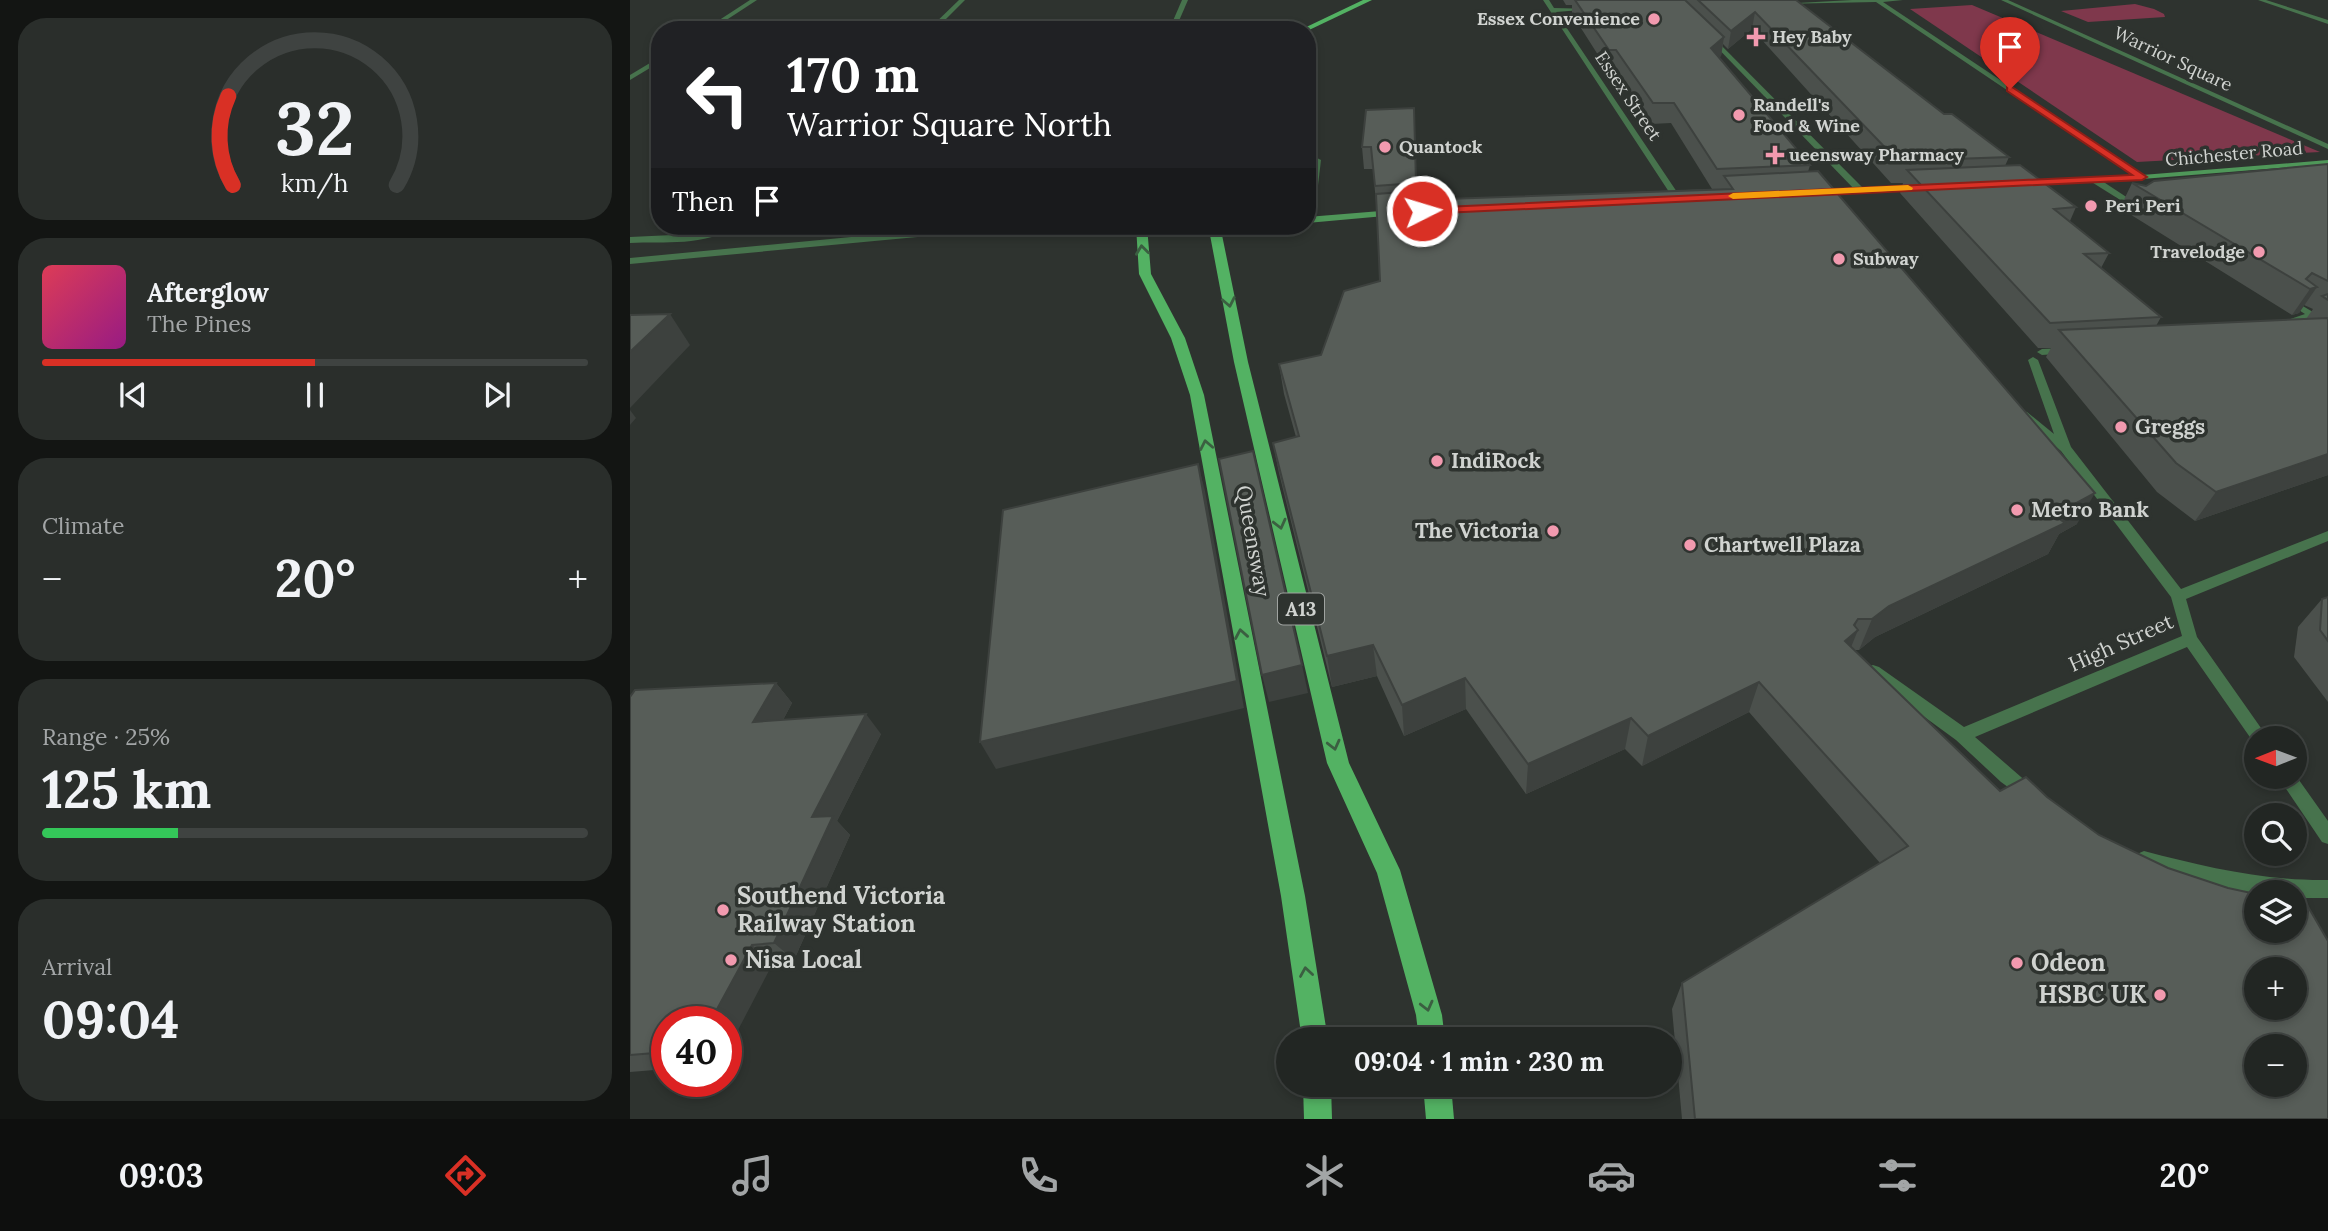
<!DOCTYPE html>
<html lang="en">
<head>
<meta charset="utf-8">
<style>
  body { margin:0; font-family:Lora,serif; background:#2a2e2b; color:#f1f3f6; height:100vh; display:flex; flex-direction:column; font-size:26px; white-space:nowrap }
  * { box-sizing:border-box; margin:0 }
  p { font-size:23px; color:#a2a5a6 }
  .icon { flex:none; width:38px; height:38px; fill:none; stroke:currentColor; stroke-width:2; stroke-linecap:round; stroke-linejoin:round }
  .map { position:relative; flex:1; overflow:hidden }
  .sheet { display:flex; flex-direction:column; gap:18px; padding:18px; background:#131513; width:630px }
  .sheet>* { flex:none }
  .hud { position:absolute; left:21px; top:21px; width:665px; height:214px; border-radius:28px; box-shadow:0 4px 10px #0003,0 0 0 2px #3f4341; background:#202124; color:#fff; overflow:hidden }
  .needle { width:46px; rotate:269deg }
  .tools { position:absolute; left:1614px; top:726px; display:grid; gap:14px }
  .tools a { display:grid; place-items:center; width:63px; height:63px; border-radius:50%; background:#222623; box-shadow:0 4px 10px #0003,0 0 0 2px #3f4341; font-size:35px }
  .speed { position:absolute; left:21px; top:1006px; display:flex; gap:14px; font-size:35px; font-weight:700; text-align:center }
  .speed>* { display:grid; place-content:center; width:91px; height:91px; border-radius:50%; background:#222623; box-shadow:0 4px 10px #0003,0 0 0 2px #3f4341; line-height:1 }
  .speed .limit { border:10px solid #d22; background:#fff; color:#111 }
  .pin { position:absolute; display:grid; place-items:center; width:60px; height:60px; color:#fff; margin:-72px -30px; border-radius:50% 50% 50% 0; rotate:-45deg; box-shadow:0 0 7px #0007 }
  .pin .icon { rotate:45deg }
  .me { position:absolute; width:77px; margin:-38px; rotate:85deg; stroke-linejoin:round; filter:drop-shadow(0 0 5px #0008) }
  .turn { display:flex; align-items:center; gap:24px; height:147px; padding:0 21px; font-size:32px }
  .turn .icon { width:91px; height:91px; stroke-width:2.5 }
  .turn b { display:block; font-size:49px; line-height:60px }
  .then { display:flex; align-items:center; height:66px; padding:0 21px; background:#0003; gap:14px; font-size:26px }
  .big { font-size:52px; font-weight:700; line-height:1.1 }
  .sheet .card { flex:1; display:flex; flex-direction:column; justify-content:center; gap:10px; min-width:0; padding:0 24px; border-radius:28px; background:#2a2e2b }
  .sheet .dial { align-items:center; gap:0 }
  .dial svg { height:182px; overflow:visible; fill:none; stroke:#3f4341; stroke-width:7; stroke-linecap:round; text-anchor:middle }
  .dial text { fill:#f1f3f6; stroke:none }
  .song { display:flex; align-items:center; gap:21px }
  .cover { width:84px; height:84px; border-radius:10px; background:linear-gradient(135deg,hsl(350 70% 55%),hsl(310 70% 35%)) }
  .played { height:7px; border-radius:4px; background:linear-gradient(90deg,#d93025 50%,#3f4341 50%) }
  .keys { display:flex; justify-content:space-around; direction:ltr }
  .heat { display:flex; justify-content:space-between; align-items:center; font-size:38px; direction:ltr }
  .charge { height:10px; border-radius:5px; background:linear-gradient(90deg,#34c759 25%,#3f4341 0) }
  .trip { position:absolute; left:646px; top:1027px; width:406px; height:70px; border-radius:35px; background:#222623; box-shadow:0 4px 10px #0003,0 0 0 2px #3f4341; font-weight:700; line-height:70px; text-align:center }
  .tabs { display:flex; height:112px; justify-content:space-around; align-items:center; background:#0e0f0e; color:#a2a5a6 }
  .tabs .icon { width:49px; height:49px }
  .tabs .active { color:#d93025 }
  .tabs b { font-size:32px; color:#f1f3f6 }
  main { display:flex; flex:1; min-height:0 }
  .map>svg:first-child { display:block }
</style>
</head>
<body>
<main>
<section class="sheet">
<div class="card dial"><svg viewBox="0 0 100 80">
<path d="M14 69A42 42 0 1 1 86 69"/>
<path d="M14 69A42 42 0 0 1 12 30" stroke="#d93025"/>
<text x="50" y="56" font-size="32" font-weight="700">32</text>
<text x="50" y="72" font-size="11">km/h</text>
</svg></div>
<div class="card">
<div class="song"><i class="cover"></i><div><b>Afterglow</b><p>The Pines</p></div></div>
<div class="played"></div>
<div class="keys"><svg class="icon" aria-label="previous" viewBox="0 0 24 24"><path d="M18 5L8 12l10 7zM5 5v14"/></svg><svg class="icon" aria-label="pause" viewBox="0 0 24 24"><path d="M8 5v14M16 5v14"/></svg><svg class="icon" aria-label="next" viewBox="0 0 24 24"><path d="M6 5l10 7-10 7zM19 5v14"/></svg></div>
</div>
<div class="card"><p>Climate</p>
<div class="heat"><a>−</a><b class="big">20°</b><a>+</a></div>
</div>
<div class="card"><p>Range · 25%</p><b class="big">125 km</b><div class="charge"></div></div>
<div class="card"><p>Arrival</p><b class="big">09:04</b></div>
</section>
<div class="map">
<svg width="1698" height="1119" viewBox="0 0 1698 1119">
  <rect width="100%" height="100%" fill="#2e332f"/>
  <g fill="#7f384c">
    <polygon points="1505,4 1524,9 1534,14 1535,17 1458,22 1431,11"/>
    <polygon points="1342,5 1690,152 1507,162 1280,9"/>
  </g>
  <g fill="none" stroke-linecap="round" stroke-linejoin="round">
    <g fill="#47734d" fill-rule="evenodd">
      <polygon points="120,0 127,0 81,30 74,30"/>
      <polygon points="329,0 335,0 305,30 298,30"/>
      <polygon points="552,0 558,0 545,30 539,30"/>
      <polygon points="913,0 919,0 924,8 964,9 926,12 1051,198 1050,200 1043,198"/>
      <polygon points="1222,0 1273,0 1253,2 1516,177 1509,179 1246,2 1149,4"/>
      <polygon points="1371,0 1378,0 1698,144 1698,149"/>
      <polygon points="1628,0 1636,0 1698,20 1698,24"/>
      <polygon points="1076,34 1080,34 1233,188 1233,192 1227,192 1076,36"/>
      <polygon points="30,57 30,62 0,80 0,75"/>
      <polygon points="687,158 691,160 684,219 680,222 677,221 683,160"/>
      <polygon points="1463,177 1466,177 1510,206 1503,208 1460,181 1459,179"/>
      <path d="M93,226H104C77,247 33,241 0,243V237L64,234Z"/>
      <polygon points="377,226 373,229 0,264 0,258 326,227"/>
      <polygon points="1666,302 1688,315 1657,327 1649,327 1649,323 1675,314 1661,305"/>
      <polygon points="1436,348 1441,351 1440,353 1412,355 1407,352 1412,349"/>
      <polygon points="1403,357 1408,360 1441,447 1551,589 1698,531 1698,541 1556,599 1567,637 1638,738 1626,738 1626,743 1624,743 1557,647 1345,737 1406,790 1409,795 1406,800 1400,803 1371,782 1326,740 1237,675 1235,671 1237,667 1243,665 1249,667 1334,727 1552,636 1541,597 1431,451 1387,415 1393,411 1397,412 1424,434 1398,360"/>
      <polygon points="1664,773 1698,821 1698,844 1692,842 1648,777 1664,777"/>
      <path d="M1514,851C1575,867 1635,881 1698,880V898H1664V892H1626V894L1582,886L1507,866L1505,860L1507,854Z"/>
    </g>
    <g fill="#4f9759" fill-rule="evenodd">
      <polygon points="1698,160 1698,164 1512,179 1395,184 1391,182 1395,180 1512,175"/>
      <polygon points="1287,185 1290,185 1290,189 1189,195 1185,192 1189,189"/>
      <polygon points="763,210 766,211 766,215 677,223 677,217"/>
      <polygon points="615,226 630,226 586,238 581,235"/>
    </g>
    <g fill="#53b263" fill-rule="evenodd">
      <polygon points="733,0 742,0 677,31 670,30"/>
      <polygon points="506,226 517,226 521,274 555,338 574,395 675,896 698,1040 672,1040 651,896 560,395 541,338 509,274"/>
      <polygon points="586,232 592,235 618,362 719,763 770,870 812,1015 815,1040 789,1040 786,1015 747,873 697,763 604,362 580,235"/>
      <polygon points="673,1085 701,1085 702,1119 674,1119"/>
      <polygon points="793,1085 821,1085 824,1119 796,1119"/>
    </g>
  </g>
  <g fill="#4b504c">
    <polygon points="933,0 1166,0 1314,114 1379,157 1375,166 1446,207 1440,221 1479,253 1471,268 1531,317 1526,326 1676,319 1683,309 1674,305 1669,313 1662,315 1490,208 1502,183 1516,186 1698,164 1698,475 1565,521 1527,492 1416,357 1421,348 1408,348 1270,193 1273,183 1261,183 1122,29 1098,49 1093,44 1091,56 1089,57 1180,165 1178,172 1447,524 1429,534 1418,554 1245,637 1229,650 1225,650 1698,1119 1052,1119 1042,1009 1052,983 1250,863 1119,712 1012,766 995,749 896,794 836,709 774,736 747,676 702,687 649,473 643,443 666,437 654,394 649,364 691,355 750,281 746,203 743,169 734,169 732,147 784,108 787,200 1082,189 1041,123 1021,124 984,68 977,69 942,14 942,5 936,5"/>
    <polygon points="1698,597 1698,702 1664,657 1668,627 1692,599"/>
    <polygon points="146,683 162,703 153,720 251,734 207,821 220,835 164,960 143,963 37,1022 37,1069 0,1072 0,697"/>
  </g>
  <g fill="#3d413e">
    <polygon points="1125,12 1122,29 1098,49 1101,31"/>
    <polygon points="1094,37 1091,56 1078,66 1081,48"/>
    <polygon points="1687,287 1669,313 1662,315 1680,289"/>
    <polygon points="40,314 60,345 0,408 0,352"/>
    <polygon points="0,410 6,418 0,425"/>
    <polygon points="1698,454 1698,475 1565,521 1586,492"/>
    <polygon points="568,464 575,491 614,708 366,769 350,742"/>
    <polygon points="1465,493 1447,524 1429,534 1418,554 1245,637 1229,650 1242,619 1259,606"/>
    <polygon points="1228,619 1221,636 1228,630 1215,662 1215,641"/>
    <polygon points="743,645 747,676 702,687 697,656"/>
    <polygon points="672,665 678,693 639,702 632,675"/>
    <polygon points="835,678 836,709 774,736 772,705"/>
    <polygon points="1129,682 1119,712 1012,766 1018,736"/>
    <polygon points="146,683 162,703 141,742 123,722"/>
    <polygon points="236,714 251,734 207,821 220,835 164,960 144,943 182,817"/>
    <polygon points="1001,718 995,749 896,794 898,764"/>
    <polygon points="122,945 143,963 96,1053 96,1022 80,1022"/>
  </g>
  <g fill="#575d58" stroke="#3d413e" stroke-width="2" fill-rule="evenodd">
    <polygon points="945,0 1055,0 1094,37 1081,48 1180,165 1087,169 1044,103 1023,103 986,50 979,50"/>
    <polygon points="1068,0 1166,0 1314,114 1322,114 1379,157 1268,161 1125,12 1101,31"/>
    <polygon points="784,108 786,183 745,186 741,147 732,147 736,110"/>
    <polygon points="1698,164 1698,281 1682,273 1676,279 1687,287 1680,289 1502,183 1516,186 1524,181"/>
    <polygon points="1390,165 1446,207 1424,209 1479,253 1454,254 1531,317 1420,323 1277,170"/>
    <path d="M1188,171L1465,493L1424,515L1435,523L1259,606L1242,619H1228L1224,625L1228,630L1215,641L1370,791L1396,777L1417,797L1469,835L1538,868L1598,888L1626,894V931H1664V898H1673L1698,941V1119H1065L1052,983L1278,846L1129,682L1018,736L1001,718L898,764L835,678L772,705L743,645L697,656L643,443L669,436L649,364L691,355L714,291L750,281L746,194L786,191V200L1103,189L1094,176ZM1626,970H1664V1008H1626ZM1626,1046H1664V1085H1626Z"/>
    <polygon points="1698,294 1698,300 1692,296"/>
    <polygon points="40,314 0,352 0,315"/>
    <polygon points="1698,318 1698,454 1586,492 1546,463 1429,330"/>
    <polygon points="623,451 672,665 632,675 589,459"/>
    <polygon points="568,464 607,681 350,742 373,510"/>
    <polygon points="1698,597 1698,641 1690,630 1692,599"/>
    <polygon points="146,683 123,722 236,714 182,817 203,816 144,943 122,945 80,1022 37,1022 37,1052 0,1055 0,697 5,690"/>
  </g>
  <defs><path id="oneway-chevron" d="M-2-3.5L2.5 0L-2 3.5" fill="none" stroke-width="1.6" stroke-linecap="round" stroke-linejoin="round" transform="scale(1.75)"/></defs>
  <g stroke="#3b5f41">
    <use href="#oneway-chevron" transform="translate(512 250) rotate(-97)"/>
    <use href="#oneway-chevron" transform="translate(599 302) rotate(79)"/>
    <use href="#oneway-chevron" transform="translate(576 445) rotate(-101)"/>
    <use href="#oneway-chevron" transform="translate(650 524) rotate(76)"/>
    <use href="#oneway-chevron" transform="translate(611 634) rotate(-100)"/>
    <use href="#oneway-chevron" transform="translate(704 745) rotate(76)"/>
    <use href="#oneway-chevron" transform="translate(676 972) rotate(-99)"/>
    <use href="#oneway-chevron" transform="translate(797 1006) rotate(76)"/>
  </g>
  <polygon fill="#d93025" stroke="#8d1f18" stroke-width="2" points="1377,87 1382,87 1517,177 1512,180 792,214 787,211 792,208 1502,175 1377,91"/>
  <polygon fill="#f59e0b" points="1278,185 1283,188 1282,190 1103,199 1098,196 1103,193"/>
  <g fill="#f29aaf" stroke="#2e332f" stroke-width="2.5">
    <circle cx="1024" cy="19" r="7"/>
    <path d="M1122.5 26.5h7v7h7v7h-7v7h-7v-7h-7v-7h7z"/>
    <circle cx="1109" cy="115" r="7"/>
    <circle cx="755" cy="147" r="7"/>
    <path d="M1141.5 144.5h7v7h7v7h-7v7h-7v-7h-7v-7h7z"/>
    <circle cx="1461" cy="206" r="7"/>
    <circle cx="1629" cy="252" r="7"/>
    <circle cx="1209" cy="259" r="7"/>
    <circle cx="1491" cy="427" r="7"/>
    <circle cx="807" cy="461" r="7"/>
    <circle cx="1387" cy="510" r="7"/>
    <circle cx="923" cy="531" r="7"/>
    <circle cx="1060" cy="545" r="7"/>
    <circle cx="93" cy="910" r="7"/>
    <circle cx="101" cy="960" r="7"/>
    <circle cx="1387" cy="963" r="7"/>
    <circle cx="1530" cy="995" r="7"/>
  </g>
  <g text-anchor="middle" stroke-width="7" stroke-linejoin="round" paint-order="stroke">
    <g font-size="18" font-weight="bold" fill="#d0d3d0" stroke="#2e332f" text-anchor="start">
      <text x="1010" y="25" text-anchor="end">Essex Convenience</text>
      <text x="1142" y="43">Hey Baby</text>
      <text x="1123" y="111">Randell's<tspan x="1123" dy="21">Food &amp; Wine</tspan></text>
      <text x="769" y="153">Quantock</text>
      <text x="1159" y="161">ueensway Pharmacy</text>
      <text x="1475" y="212">Peri Peri</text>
      <text x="1615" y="258" text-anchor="end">Travelodge</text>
      <text x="1223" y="265">Subway</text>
    </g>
    <g font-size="18" fill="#d0d3d0" stroke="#2e332f">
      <text transform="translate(1543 59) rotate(25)" y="6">Warrior Square</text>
      <text transform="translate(998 96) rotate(56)" y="6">Essex Street</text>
      <text transform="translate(1604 154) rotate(-5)" y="6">Chichester Road</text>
    </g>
    <rect fill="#2e332f" stroke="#9fa3a0" stroke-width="2" x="648" y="593.5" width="46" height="31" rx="5"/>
    <g font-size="19" font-weight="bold" fill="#d0d3d0">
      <text x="671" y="616">A13</text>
    </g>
    <g font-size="21" font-weight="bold" fill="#d0d3d0" stroke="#2e332f" text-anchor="start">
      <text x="1505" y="434">Greggs</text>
      <text x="821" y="468">IndiRock</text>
      <text x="1401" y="517">Metro Bank</text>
      <text x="909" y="538" text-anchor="end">The Victoria</text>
      <text x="1074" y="552">Chartwell Plaza</text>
    </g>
    <g font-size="21" fill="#d0d3d0" stroke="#2e332f">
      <text transform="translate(623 541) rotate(80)" y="7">Queensway</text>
      <text transform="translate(1491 643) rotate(-24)" y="7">High Street</text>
    </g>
    <g font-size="24" font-weight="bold" fill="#d0d3d0" stroke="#2e332f" text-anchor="start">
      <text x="107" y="904">Southend Victoria<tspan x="107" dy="28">Railway Station</tspan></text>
      <text x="115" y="968">Nisa Local</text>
      <text x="1401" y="971">Odeon</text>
      <text x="1516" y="1003" text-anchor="end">HSBC UK</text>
    </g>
  </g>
</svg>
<div class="tools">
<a><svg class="needle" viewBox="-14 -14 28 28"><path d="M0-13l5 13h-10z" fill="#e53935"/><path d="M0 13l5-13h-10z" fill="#a2a5a6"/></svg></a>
<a><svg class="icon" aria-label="search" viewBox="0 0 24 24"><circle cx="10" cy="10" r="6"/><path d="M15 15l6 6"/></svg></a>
<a><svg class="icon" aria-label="layers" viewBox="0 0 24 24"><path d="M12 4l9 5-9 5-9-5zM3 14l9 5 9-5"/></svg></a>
<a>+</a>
<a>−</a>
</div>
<div class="speed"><div class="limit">40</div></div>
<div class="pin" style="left:1380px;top:89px;background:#d93025"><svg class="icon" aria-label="arrive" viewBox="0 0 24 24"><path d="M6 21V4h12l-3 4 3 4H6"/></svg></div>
<svg class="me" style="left:792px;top:211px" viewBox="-20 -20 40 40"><circle r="17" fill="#d93025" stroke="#fff" stroke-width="3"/><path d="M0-11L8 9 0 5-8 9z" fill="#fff"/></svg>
<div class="trip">09:04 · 1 min · 230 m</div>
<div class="hud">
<div class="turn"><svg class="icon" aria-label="left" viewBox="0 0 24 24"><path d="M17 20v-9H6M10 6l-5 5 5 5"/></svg><div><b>170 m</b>Warrior Square North</div></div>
<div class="then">Then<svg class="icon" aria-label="arrive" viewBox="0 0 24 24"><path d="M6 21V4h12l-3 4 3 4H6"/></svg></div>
</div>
</div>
</main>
<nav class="tabs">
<b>09:03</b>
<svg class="icon active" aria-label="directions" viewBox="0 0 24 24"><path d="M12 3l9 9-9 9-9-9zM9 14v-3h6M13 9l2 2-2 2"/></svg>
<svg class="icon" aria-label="music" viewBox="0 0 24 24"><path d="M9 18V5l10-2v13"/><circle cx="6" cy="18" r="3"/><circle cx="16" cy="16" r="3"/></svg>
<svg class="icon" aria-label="phone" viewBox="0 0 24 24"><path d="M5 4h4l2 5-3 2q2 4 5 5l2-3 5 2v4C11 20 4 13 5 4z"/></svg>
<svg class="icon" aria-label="climate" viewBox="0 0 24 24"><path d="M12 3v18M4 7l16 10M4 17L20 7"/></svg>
<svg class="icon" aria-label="car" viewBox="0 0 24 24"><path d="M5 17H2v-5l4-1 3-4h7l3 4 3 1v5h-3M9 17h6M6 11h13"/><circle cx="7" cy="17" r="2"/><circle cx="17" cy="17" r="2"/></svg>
<svg class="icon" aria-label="filters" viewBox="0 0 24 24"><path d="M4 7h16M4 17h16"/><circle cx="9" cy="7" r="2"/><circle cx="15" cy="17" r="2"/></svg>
<b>20°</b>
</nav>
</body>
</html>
